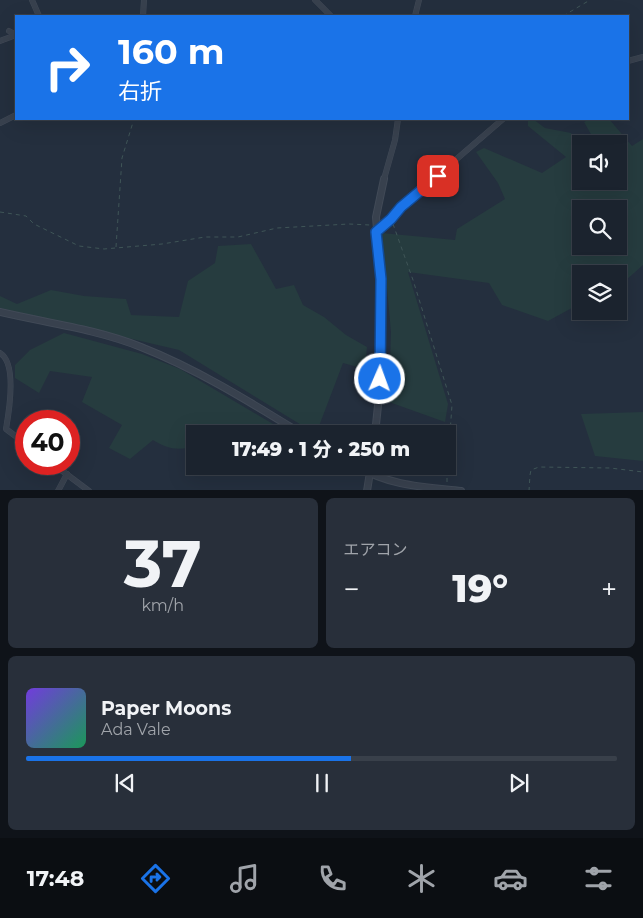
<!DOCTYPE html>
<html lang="ja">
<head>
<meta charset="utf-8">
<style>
  body { margin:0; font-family:Montserrat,"Noto Sans JP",sans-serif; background:#282f3a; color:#f1f3f6; height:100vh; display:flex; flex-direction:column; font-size:19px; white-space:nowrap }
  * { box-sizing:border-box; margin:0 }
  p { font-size:16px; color:#a0a4aa }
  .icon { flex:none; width:28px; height:28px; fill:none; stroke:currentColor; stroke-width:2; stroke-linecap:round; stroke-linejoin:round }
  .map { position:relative; height:490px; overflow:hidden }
  .side { display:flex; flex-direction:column; gap:8px; padding:8px; background:#0f1319; flex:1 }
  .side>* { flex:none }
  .top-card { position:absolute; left:15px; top:15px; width:614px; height:105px; border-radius:0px; box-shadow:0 5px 20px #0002,0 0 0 1px #39404a; background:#1a73e8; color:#fff; overflow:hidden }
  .tools { position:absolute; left:572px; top:135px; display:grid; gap:10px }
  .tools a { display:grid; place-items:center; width:55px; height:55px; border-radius:0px; background:#1b232e; box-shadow:0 5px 20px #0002,0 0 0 1px #39404a; font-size:25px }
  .speed { position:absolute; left:15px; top:410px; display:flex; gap:10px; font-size:25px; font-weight:700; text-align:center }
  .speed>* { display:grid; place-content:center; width:65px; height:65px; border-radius:50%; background:#1b232e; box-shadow:0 5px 20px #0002,0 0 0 1px #39404a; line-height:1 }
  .speed .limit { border:8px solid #d22; background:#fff; color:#111 }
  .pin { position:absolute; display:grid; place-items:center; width:42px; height:42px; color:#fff; margin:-21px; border-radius:10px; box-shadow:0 2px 8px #0006 }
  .me { position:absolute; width:55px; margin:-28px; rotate:2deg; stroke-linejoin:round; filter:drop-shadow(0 0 4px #0008) }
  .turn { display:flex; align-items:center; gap:18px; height:105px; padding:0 20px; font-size:22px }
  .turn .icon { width:65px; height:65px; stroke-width:2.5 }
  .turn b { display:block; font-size:35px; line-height:42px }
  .big { font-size:38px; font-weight:800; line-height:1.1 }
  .side .widget { flex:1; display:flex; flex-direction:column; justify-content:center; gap:8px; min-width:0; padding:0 18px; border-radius:8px; background:#282f3a }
  .side .dial { align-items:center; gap:0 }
  .dial b { font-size:65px; line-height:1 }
  .song { display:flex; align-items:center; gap:15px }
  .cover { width:60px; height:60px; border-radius:8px; background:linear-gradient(135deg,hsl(260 70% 55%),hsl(150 70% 35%)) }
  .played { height:5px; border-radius:2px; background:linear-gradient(90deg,#1a73e8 55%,#39404a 55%) }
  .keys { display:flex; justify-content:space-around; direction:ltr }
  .heat { display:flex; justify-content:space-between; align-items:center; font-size:28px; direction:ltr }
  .side .tiles { flex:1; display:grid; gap:8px; grid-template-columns:1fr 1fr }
  .widget:last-child { grid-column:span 2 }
  .trip { position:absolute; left:186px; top:425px; width:270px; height:50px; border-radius:0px; background:#1b232e; box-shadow:0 5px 20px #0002,0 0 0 1px #39404a; font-weight:800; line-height:50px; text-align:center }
  .tabs { display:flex; height:80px; justify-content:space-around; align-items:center; background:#0b0e12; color:#a0a4aa }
  .tabs .icon { width:35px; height:35px }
  .tabs .current { color:#1a73e8 }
  .tabs b { font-size:22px; color:#f1f3f6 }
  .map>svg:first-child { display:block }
</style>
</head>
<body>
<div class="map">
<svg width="643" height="491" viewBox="0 0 643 491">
  <rect width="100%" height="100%" fill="#242f3e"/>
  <g fill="#263c3f" fill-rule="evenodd">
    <path d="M528,119H533L545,128L571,133L581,148V181H619V144H595L596,143L584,122L590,119H609L632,146L643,139V265L626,280L619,283V274H581V303L548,321L502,305L489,283L408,272L448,404L445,422L389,402L391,332L382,233L455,240L457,229L505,199L498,183L476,152L484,148L542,173L566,157L528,126ZM581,209H619V246H581Z"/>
    <polygon points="251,244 276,289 294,285 303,305 324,317 346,335 367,347 365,369 343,363 316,434 179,350 0,308 0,296 17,304 51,290 84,296 126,299 131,315 179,317 188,281 215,263 218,246"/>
    <path d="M64,333L142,354L180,369L290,434H246L245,428H222V434H195V446C179,451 167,449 153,440L130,459L109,448L122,425L82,402L92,377L50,371L39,393L15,378V365L30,350Z"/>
    <polygon points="643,412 643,461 595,456 581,414"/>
  </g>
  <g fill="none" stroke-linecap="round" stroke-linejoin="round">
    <defs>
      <g id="minor">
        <polyline points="32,0 39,16"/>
        <polyline points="315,0 331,16"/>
        <polyline points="143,16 144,0"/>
        <polyline points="415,16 419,0"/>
        <polyline points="9,31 16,35"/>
        <polyline points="0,41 16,35"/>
        <polyline points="628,61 643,57"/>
        <polyline points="0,123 16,115"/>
        <polyline points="384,179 395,140 398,119"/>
        <polyline points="377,232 391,219 401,207 503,119"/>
        <path d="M0,353C17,363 9,412 6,429L26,444"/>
        <polyline points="53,464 89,491"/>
        <polyline points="58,491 67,474"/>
      </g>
      <g id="tertiary">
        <path d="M0,312C47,323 96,329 141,347C197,369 250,402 302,434"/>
        <polyline points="375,434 379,396 381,344 381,279 376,217 384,179"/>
        <path d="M357,466C389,486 425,487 461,491"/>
        <polyline points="367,491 371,466"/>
      </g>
    </defs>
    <use href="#minor" stroke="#414a57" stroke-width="6"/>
    <use href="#tertiary" stroke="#414a57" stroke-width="8"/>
    <g stroke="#3f5557" stroke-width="1" stroke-dasharray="4 4" stroke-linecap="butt">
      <polyline points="563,16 590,0"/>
      <polyline points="0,212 26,216 34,224 79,246 104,249 162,244 205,237 238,237 277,228 349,224 370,225"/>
      <polyline points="393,224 413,280 452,405 448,461"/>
      <polyline points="116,247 122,158 134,119"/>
      <polyline points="447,482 447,466"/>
      <polyline points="529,491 530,475 531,470 539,467 610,468 643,472"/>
    </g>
    <use href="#minor" stroke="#38414e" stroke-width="5"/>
    <use href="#tertiary" stroke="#38414e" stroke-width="6"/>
  </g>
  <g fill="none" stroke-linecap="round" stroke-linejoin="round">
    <defs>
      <polyline id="route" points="380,379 381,279 376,232 391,219 401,207 438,176"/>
    </defs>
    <use href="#route" stroke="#114b97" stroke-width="12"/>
    <use href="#route" stroke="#1a73e8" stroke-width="9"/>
  </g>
</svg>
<div class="tools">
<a><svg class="icon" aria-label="sound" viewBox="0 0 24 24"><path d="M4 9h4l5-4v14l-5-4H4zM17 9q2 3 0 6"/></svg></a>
<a><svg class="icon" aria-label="search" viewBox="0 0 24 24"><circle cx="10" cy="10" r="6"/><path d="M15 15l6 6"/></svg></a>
<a><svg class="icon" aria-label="layers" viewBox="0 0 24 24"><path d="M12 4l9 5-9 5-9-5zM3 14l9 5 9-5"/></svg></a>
</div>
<div class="speed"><div class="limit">40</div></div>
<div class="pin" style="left:438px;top:176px;background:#d93025"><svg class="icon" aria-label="arrive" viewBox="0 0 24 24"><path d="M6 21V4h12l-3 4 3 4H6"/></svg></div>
<svg class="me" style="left:380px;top:379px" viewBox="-20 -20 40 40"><circle r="17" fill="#1a73e8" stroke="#fff" stroke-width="3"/><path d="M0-11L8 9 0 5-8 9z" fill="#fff"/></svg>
<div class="trip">17:49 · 1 分 · 250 m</div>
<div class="top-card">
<div class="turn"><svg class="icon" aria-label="right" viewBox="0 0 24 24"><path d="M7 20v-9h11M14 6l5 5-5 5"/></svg><div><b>160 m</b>右折</div></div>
</div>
</div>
<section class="side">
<div class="tiles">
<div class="widget dial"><b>37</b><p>km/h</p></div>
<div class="widget"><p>エアコン</p>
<div class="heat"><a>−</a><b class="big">19°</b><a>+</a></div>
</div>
<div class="widget">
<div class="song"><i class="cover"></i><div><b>Paper Moons</b><p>Ada Vale</p></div></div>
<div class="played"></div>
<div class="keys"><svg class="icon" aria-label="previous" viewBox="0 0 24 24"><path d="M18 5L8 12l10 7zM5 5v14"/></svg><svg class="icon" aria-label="pause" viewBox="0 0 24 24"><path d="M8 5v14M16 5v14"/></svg><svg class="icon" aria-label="next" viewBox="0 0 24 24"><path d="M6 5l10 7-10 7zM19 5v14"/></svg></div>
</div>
</div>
</section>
<nav class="tabs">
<b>17:48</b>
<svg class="icon current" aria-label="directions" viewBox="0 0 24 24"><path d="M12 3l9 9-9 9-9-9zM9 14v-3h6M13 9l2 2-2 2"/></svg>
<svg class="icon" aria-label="music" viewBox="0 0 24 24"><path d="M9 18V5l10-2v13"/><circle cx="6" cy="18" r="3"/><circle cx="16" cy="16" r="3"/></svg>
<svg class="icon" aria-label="phone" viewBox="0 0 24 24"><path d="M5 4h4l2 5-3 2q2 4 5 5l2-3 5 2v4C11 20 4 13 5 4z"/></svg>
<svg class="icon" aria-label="climate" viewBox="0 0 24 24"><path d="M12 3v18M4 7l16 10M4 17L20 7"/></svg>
<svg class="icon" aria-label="car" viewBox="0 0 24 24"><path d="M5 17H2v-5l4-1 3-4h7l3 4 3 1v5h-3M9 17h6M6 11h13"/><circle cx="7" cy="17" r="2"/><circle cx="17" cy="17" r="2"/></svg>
<svg class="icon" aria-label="filters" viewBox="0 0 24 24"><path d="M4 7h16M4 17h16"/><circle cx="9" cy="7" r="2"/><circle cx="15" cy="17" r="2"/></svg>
</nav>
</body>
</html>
